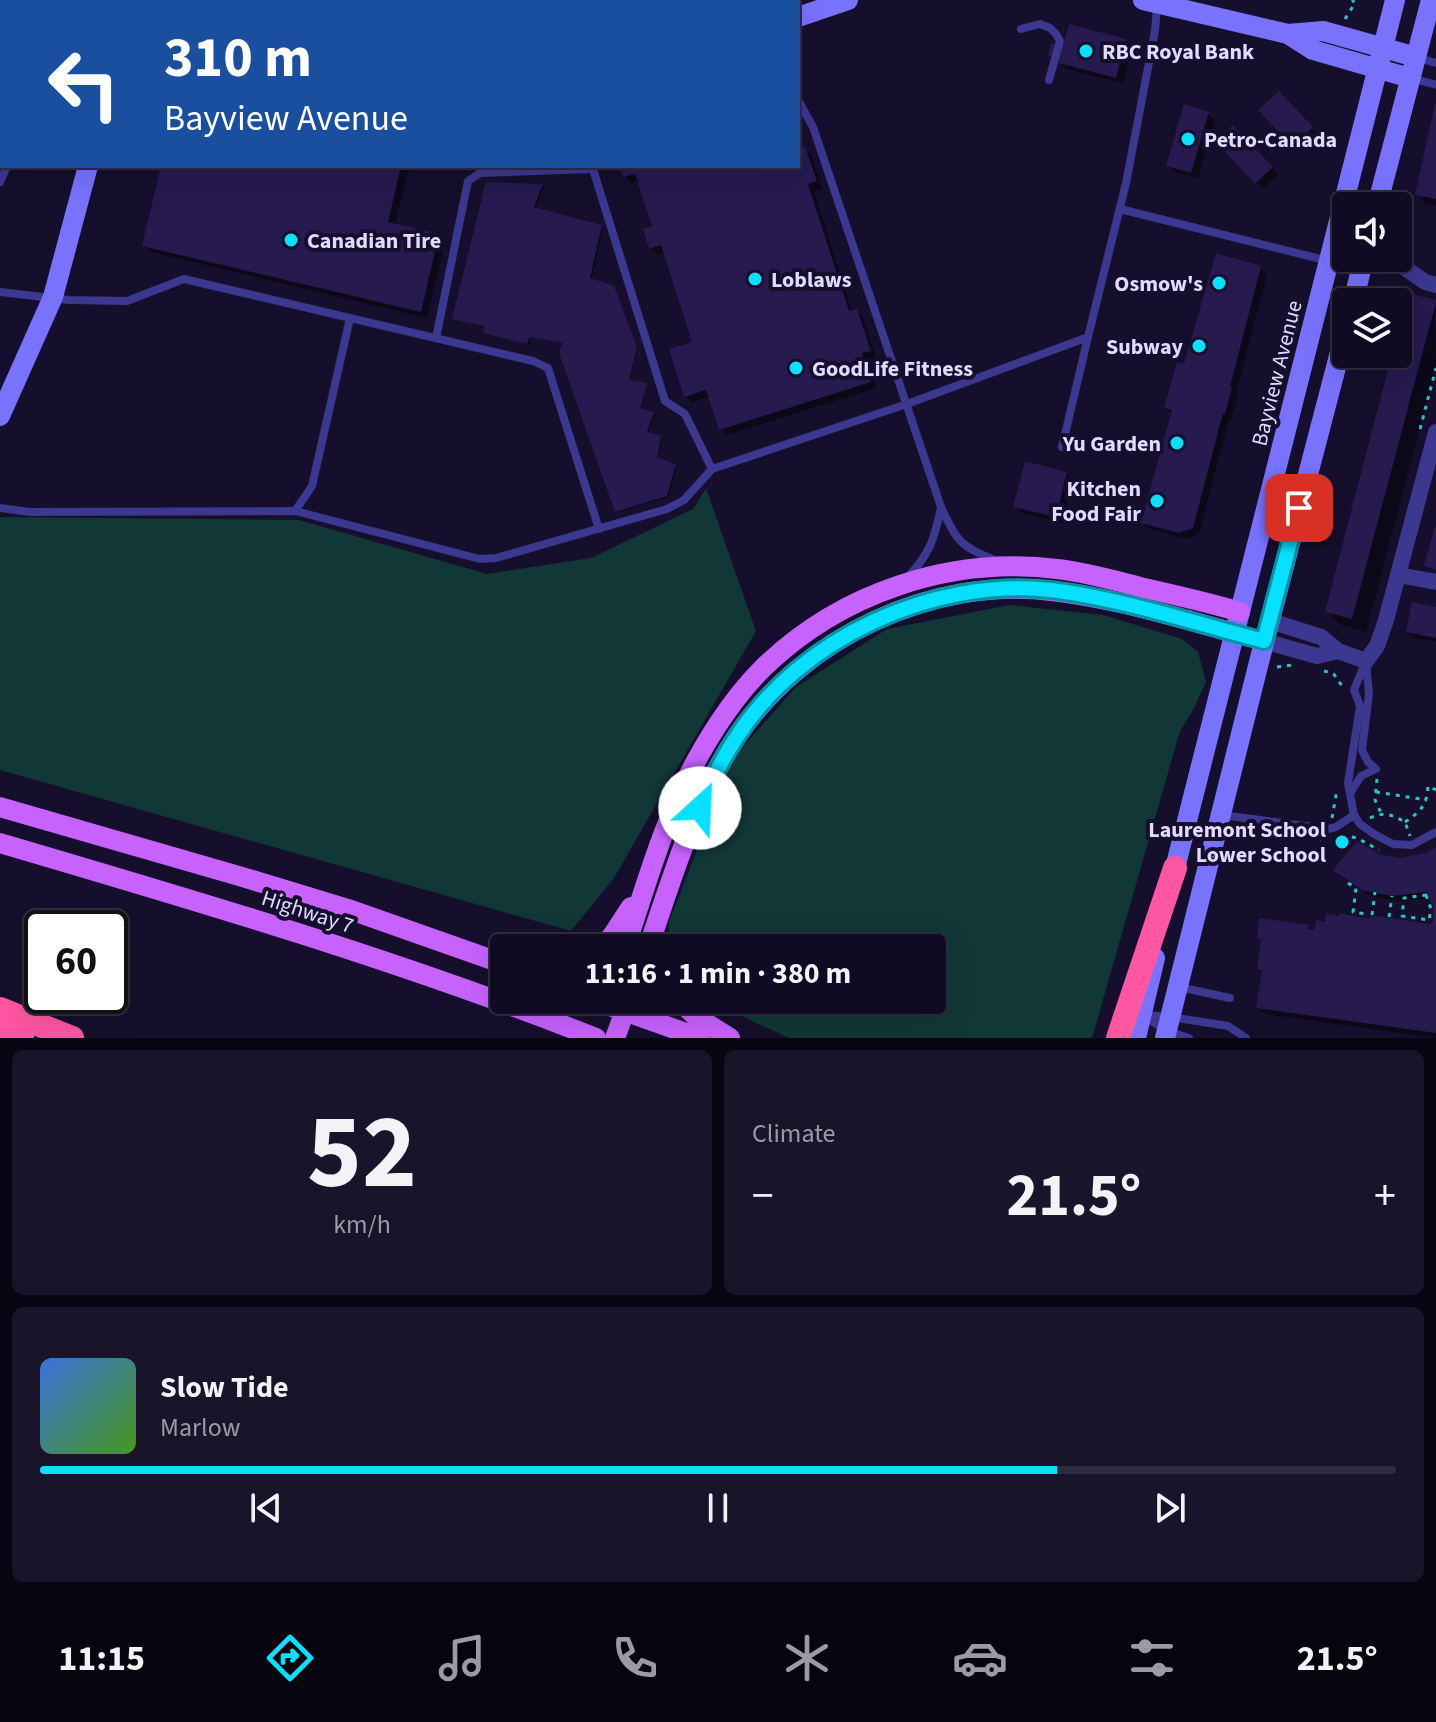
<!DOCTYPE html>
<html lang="en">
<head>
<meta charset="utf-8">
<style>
  body { margin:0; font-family:"Source Sans 3",sans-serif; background:#19142a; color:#f1f3f6; height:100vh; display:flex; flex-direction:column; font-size:30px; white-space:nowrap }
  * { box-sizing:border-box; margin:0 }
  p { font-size:26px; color:#9c9ba5 }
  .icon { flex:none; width:44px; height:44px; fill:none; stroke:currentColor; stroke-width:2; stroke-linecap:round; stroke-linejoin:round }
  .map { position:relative; height:1038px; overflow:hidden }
  .drawer { display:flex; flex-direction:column; gap:12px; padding:12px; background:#090613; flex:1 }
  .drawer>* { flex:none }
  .top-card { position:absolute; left:0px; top:0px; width:800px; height:168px; box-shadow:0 8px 32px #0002,0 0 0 2px #302b40; background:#1a4fa0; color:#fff; overflow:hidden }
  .fabs { position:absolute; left:1332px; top:192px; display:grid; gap:16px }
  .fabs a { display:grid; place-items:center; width:80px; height:80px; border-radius:8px; background:#100b22; box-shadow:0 8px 32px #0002,0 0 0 2px #302b40; font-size:40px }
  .speed { position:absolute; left:24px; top:910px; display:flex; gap:16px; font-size:40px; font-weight:700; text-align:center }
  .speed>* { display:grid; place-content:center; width:104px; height:104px; border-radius:50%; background:#100b22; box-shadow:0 8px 32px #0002,0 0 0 2px #302b40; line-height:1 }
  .speed .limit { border:4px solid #111; border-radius:12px; background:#fff; color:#111 }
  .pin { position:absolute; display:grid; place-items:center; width:68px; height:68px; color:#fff; margin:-34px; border-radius:16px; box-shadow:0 4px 12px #0006 }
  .me { position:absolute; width:88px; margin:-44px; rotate:25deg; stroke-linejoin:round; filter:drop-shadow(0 0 6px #0008) }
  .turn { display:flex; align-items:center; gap:28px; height:168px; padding:0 32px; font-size:36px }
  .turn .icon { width:104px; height:104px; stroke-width:2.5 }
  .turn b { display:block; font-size:56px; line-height:68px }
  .big { font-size:60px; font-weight:700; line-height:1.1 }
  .drawer .widget { flex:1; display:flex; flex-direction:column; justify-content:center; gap:12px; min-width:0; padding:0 28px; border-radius:12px; background:#19142a }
  .drawer .dial { align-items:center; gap:0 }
  .dial b { font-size:104px; line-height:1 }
  .song { display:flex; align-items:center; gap:24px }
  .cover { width:96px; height:96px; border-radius:12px; background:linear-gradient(135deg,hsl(220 70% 55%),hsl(100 70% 35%)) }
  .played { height:8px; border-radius:4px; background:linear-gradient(90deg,#07e1ff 75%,#302b40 75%) }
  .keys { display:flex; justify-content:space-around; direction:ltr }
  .heat { display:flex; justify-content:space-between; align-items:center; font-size:44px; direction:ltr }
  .drawer .tiles { flex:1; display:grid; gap:12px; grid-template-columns:1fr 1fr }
  .widget:last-child { grid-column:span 2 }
  .trip { position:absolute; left:490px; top:934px; width:456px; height:80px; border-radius:8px; background:#100b22; box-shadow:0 8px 32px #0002,0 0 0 2px #302b40; font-weight:700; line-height:80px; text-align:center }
  .menu { display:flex; height:128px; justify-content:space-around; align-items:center; background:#06040e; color:#9c9ba5 }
  .menu .icon { width:56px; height:56px }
  .menu .current { color:#07e1ff }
  .menu b { font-size:36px; color:#f1f3f6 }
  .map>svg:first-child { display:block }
</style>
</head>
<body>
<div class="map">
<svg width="1436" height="1038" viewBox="0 0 1436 1038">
  <rect width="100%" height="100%" fill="#150f2d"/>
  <g fill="#123737">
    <polygon points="706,488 756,631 614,878 571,931 0,770 0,517 299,520 487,574 591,558 693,509"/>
    <polygon points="1010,605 1103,615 1182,639 1198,652 1206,682 1192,712 1180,731 1092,1038 789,1038 707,1000 932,1000 932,948 669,948 669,922 732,759 796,687 887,629"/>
  </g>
  <g fill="#0007">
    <polygon points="230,0 268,0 268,2 229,2"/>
    <polygon points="317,0 351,0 350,2 319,2"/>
    <polygon points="373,0 410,0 409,2 372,2"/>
    <polygon points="455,0 481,0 483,2 454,2"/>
    <rect x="519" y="0" width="36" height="2"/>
    <polygon points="609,0 634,0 635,2 606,2"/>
    <polygon points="695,0 729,0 729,2 696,2"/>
    <polygon points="1125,40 1132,47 1123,83 1067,69 1057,62 1065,49"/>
    <polygon points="1279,94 1318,135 1301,152 1261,110"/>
    <polygon points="1436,107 1436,205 1426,203 1417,194"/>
    <polygon points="1208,114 1215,120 1198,178 1175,172 1169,165"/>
    <polygon points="1233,127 1278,175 1263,189 1218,141"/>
    <polygon points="804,148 811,155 822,188 814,191 852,312 857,311 863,317 876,357 867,360 876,388 727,435 720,429 710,397 692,403 686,396 695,343 666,252 658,255 651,248 654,228 639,180 631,183 625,176 621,166 798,166 798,149"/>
    <polygon points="163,166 407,166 409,168 395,226 438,236 445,243 427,318 151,252 145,245"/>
    <polygon points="542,186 544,187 535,209 603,229 591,280 615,290 637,349 629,382 635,417 641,410 655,415 647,435 661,440 658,460 677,467 668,497 619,512 617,511 564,344 531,337 529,345 487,333 486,327 455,319"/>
    <polygon points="1260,268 1267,275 1236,394 1238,396 1231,419 1229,419 1199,534 1187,539 1150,529 1143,523 1173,414 1166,407 1186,366"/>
    <polygon points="1435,302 1436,367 1366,632 1341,625 1327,611 1395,354 1398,354 1398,341"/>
    <polygon points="1066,474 1073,481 1062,523 1022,513 1016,506"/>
    <polygon points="1436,609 1436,642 1415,638 1408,631"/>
    <polygon points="1436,850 1436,1038 1265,1014 1258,1008 1263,973 1259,968 1263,942 1259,937 1308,926 1313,932 1327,924 1370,921 1430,926 1435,923 1435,908 1432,898 1399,901 1370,896 1342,876 1378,856 1401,860 1426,855"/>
  </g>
  <g fill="#261a4f">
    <polygon points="1069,24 1126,39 1116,78 1058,63 1059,59 1048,56 1051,43 1063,46"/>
    <polygon points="1279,91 1313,127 1293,147 1258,110"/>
    <polygon points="1184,104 1209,112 1191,173 1166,166"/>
    <polygon points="1435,104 1436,104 1436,199 1415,195"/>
    <polygon points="1233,125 1273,167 1255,184 1215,141"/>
    <polygon points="805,146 817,181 808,184 849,311 857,309 871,351 862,353 871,382 719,430 706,390 684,397 669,349 692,342 661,245 649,249 643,229 652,226 635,174 623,177 619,166 798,166 798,147"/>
    <polygon points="161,166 401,166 388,222 439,234 421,312 142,246"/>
    <polygon points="486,182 543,184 534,207 602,225 590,278 614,286 637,347 629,380 647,383 640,408 654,412 647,432 661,436 657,458 676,464 667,496 615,512 559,353 562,343 530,337 527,344 483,333 484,326 452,319"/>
    <polygon points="1216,253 1261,266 1230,387 1232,387 1225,414 1223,413 1193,528 1179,533 1141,523 1172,410 1164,408 1177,362 1184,364"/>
    <polygon points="1408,293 1436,300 1436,302 1352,619 1325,612 1392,354 1398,354 1398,333"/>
    <polygon points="1025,461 1067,472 1056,517 1013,507"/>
    <polygon points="1435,526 1436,526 1436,570 1424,566"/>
    <polygon points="1412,602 1436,607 1436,638 1406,632"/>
    <polygon points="1357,841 1379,854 1401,858 1425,853 1436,847 1436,1033 1256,1008 1262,970 1257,969 1261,939 1257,938 1259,918 1309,925 1308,929 1314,930 1316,920 1325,922 1326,914 1339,916 1339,913 1369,919 1370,915 1430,924 1433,922 1433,908 1427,892 1392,896 1362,890 1333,870"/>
  </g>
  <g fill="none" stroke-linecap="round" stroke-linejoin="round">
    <g stroke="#26c7c1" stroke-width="3" stroke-dasharray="4 6" stroke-linecap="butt">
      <polyline points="1345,19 1355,3 1352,0"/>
      <polyline points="1420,429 1436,368"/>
      <polyline points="1277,667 1293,665"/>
      <polyline points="1324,671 1333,673 1344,689"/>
      <polyline points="1377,779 1375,800 1381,813"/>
      <polyline points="1376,792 1427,800"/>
      <polyline points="1332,818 1337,790"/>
      <path d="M1370,818C1385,811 1392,815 1405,822L1410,836"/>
      <path d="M1405,822C1421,811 1427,805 1428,786L1436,790"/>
      <polyline points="1281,835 1321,840"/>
      <polyline points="1342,835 1357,838 1379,850"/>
      <polyline points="1348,883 1356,888 1353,912 1367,914"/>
      <polygon points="1426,895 1431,909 1429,920 1402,916 1404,898"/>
      <polyline points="1372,915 1375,892"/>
      <polyline points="1389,917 1392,896"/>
    </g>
    <g stroke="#3c378f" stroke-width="8">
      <polyline points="1021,29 1040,24 1050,28 1056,34 1060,41 1049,80"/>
      <polyline points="1418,58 1436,63"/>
      <polyline points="0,59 2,59"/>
      <polyline points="1411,78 1436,85"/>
      <path d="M798,100L813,127L941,507C958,543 960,546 997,561"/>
      <polyline points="592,166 665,401 685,414 712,469"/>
      <polyline points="0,182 7,166"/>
      <polyline points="1120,209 1329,261"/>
      <polyline points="0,292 69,300 127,301 184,279 533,361 548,368 599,529"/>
      <polyline points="436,338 468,181 480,173 591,169"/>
      <polyline points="1062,447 1088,337"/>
      <polyline points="0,508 30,512 295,511 480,559 496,558 667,509 684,500 712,469 907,404 1088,337 1126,183 1155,31 1157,5"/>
      <polyline points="295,511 312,486 350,318"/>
      <path d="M908,577C930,553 934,540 941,508"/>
      <polyline points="1366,661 1354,690 1360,706 1348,783 1354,815 1360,824 1374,834 1393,844 1412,845 1436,832"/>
      <polyline points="1351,792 1361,776 1376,769 1368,762 1362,750 1369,694 1366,663"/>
      <polyline points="1222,815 1328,829 1336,827 1354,815"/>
      <polyline points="1179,987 1230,998"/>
      <polyline points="1142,1015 1167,1031 1189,1038"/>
      <polyline points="1143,1015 1171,1017 1228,1026 1246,1038"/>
    </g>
    <g stroke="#3c378f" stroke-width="16">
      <polyline points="577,0 577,2"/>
      <polyline points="754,0 755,2"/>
      <polyline points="131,2 132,0"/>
      <polyline points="284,2 285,0"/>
      <polyline points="428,2 429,0"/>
      <polyline points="1398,263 1425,282 1436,285"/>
      <polyline points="1398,575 1436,582"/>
      <polyline points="1270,621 1321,637 1338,651 1366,661 1377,646 1386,620 1436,432"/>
      <polyline points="1264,641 1317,656 1338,651"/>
    </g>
    <g stroke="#7872ff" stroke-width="20">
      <polyline points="16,0 25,2"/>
      <polyline points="73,0 83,2"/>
      <polyline points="1143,0 1288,34 1323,31 1416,57"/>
      <polyline points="798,17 848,0"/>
      <polyline points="1288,34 1313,50 1410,78"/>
      <polyline points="1377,206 1431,0"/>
      <polyline points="1353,302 1364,258"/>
      <polyline points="0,416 53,297 88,166"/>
      <polyline points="1172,880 1395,0"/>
      <polyline points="1136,1038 1155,958"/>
      <polyline points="1165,1038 1259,662 1346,329"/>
    </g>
    <g stroke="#c762ff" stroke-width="20">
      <polyline points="0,807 239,876 348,909 504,964"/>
      <path d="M0,843C201,902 401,961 596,1038"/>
      <polyline points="600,948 612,936 631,907"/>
      <path d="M625,948C646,885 664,820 696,761C714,728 736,695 763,668C840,593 950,556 1057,569C1085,572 1113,580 1140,587C1174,595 1207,602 1240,612"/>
      <path d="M648,948C672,879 696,796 737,736C804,637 932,576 1052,591C1114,598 1175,617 1235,633"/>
      <polyline points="593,1000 700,1038"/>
      <polyline points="679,1000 695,1016 730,1038"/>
      <polyline points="615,1038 629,1000"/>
    </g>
    <g stroke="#ff56a3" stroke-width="24">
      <polyline points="0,1009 72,1038"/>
      <polyline points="0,1029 22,1038"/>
      <polyline points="1118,1038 1175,868"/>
    </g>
  </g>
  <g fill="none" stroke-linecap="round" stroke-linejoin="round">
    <defs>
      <path id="route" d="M700,808C710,784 721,760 736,738C800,638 933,577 1051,590C1123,599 1194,623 1264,641L1299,508"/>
    </defs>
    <use href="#route" stroke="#0592a6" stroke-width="20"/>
    <use href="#route" stroke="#07e1ff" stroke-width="14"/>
  </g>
  <g fill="#07e1ff" stroke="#150f2d" stroke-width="3">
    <circle cx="1086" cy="51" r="8"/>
    <circle cx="1188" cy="139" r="8"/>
    <circle cx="291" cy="240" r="8"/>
    <circle cx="755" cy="279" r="8"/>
    <circle cx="1219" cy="283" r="8"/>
    <circle cx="1199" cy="346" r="8"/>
    <circle cx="796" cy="368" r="8"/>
    <circle cx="1177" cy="443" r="8"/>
    <circle cx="1157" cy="501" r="8"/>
    <circle cx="1342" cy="842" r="8"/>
  </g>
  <g text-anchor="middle" stroke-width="8" stroke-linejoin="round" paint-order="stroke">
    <g font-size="22" font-weight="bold" fill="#e0dbff" stroke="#150f2d" text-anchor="start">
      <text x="1102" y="59">RBC Royal Bank</text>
      <text x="1204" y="147">Petro-Canada</text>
      <text x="307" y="248">Canadian Tire</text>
      <text x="771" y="287">Loblaws</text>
      <text x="1203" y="291" text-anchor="end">Osmow's</text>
      <text x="1183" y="354" text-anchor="end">Subway</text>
      <text x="812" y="376">GoodLife Fitness</text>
      <text x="1161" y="451" text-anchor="end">Yu Garden</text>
      <text x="1141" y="496" text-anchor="end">Kitchen<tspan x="1141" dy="25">Food Fair</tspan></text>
      <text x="1326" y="837" text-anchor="end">Lauremont School<tspan x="1326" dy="25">Lower School</tspan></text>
    </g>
    <g font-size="22" fill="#e0dbff" stroke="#150f2d">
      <text transform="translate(1276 373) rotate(-76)" y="8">Bayview Avenue</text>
      <text transform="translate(308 911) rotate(18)" y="8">Highway 7</text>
    </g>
  </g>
</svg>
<div class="fabs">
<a><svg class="icon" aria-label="sound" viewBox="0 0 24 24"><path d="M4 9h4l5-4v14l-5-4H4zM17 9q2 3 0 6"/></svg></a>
<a><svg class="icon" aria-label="layers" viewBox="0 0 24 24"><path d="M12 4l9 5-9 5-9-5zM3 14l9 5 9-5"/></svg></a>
</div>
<div class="speed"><div class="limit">60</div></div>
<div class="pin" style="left:1299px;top:508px;background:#d93025"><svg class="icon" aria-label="arrive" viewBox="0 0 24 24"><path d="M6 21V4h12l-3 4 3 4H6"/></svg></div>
<svg class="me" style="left:700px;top:808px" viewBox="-20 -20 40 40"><circle r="19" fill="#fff"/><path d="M0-13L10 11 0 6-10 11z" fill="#07e1ff"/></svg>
<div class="trip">11:16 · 1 min · 380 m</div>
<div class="top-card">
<div class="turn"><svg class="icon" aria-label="left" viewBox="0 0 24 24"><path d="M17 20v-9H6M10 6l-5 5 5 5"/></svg><div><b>310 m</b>Bayview Avenue</div></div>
</div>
</div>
<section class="drawer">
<div class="tiles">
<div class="widget dial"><b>52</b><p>km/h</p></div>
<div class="widget"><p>Climate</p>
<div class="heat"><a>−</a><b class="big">21.5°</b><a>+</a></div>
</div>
<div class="widget">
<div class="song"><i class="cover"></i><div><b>Slow Tide</b><p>Marlow</p></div></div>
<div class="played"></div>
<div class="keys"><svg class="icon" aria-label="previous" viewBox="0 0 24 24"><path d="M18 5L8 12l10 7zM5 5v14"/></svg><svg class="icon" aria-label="pause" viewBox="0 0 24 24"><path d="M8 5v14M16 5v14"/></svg><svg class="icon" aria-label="next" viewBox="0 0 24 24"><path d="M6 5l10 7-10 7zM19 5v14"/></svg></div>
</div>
</div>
</section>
<nav class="menu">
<b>11:15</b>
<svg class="icon current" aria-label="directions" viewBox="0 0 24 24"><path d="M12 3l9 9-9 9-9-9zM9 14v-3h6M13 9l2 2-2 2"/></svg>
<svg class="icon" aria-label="music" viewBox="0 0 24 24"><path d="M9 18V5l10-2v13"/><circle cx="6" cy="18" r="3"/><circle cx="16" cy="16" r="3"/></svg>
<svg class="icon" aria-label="phone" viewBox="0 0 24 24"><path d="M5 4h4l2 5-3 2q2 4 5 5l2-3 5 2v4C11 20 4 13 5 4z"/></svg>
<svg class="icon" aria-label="climate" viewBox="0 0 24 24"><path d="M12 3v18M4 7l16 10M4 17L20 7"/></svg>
<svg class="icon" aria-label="car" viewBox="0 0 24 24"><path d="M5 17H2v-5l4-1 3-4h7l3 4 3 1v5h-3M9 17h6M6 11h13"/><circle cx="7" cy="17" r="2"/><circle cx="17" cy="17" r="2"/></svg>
<svg class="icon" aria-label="filters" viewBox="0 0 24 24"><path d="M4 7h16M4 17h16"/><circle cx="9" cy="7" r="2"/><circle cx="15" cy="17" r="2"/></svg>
<b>21.5°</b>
</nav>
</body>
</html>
